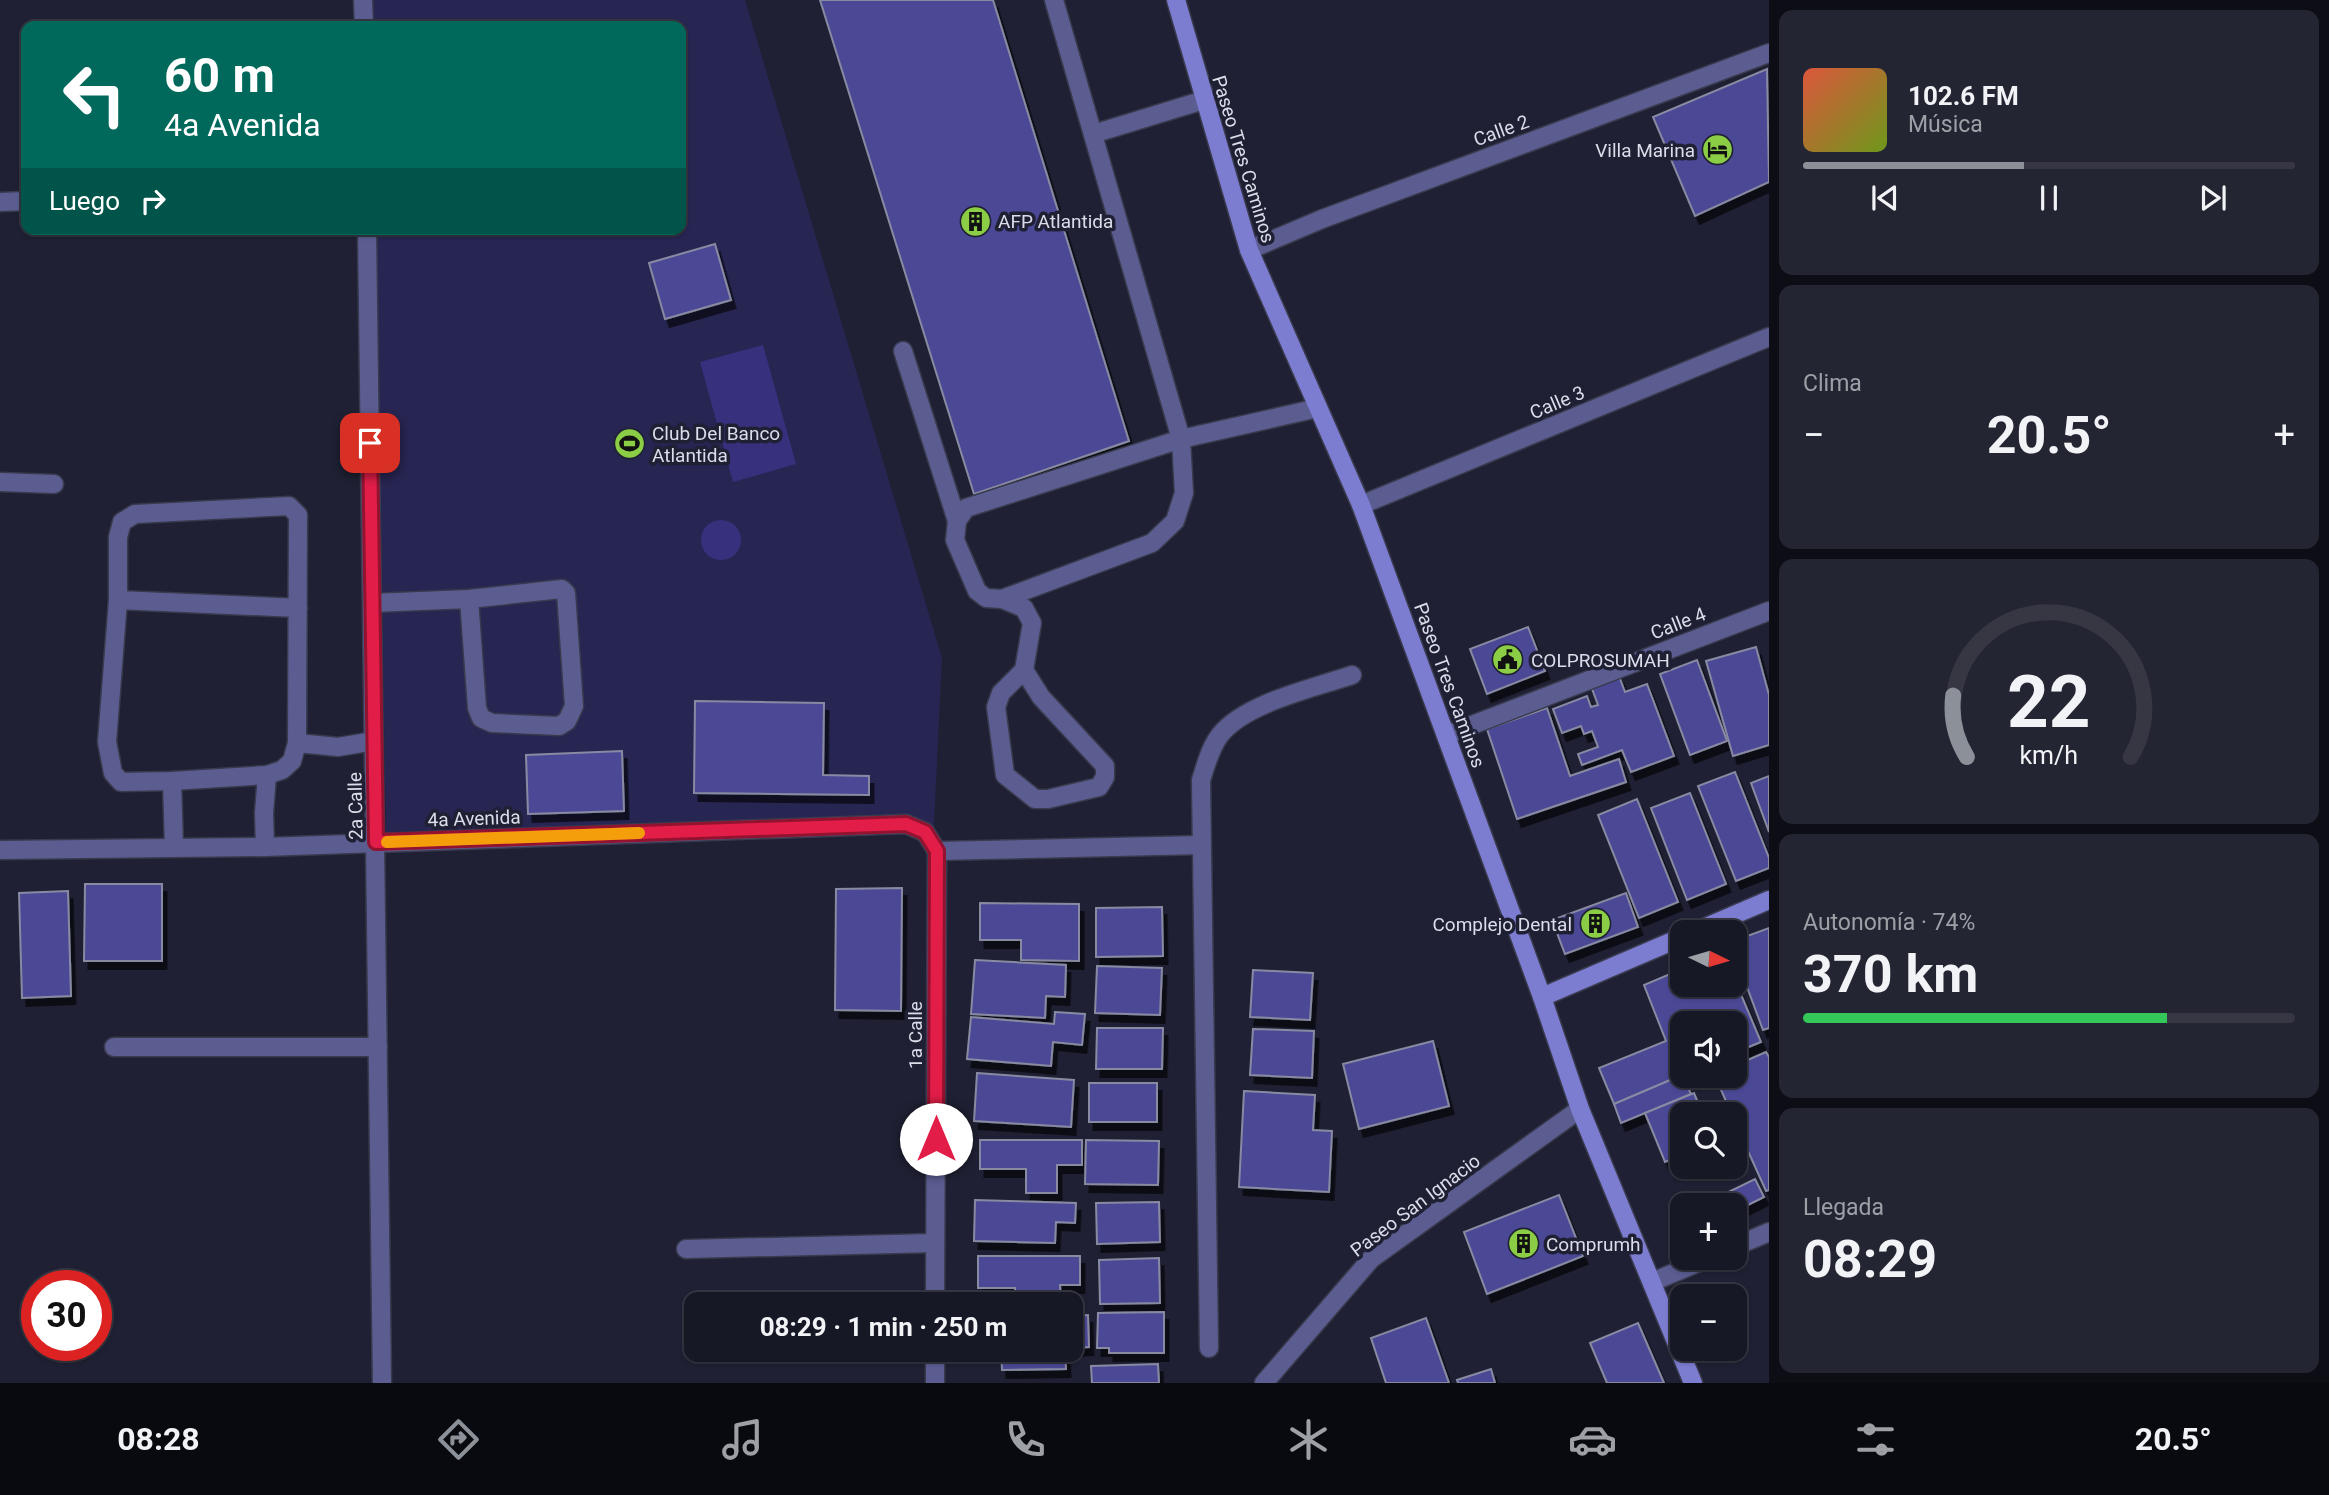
<!DOCTYPE html>
<html lang="es">
<head>
<meta charset="utf-8">
<style>
  body { margin:0; font-family:Roboto,sans-serif; background:#242532; color:#f1f3f6; height:100vh; display:flex; flex-direction:column; font-size:26px; white-space:nowrap }
  * { box-sizing:border-box; margin:0 }
  p { font-size:23px; color:#9ea0a7 }
  .icon { flex:none; width:38px; height:38px; fill:none; stroke:currentColor; stroke-width:2; stroke-linecap:round; stroke-linejoin:round }
  .map { position:relative; flex:1; overflow:hidden }
  .sheet { display:flex; flex-direction:column; gap:10px; padding:10px; background:#0d0d15; width:560px }
  .sheet>* { flex:none }
  .hud { position:absolute; left:21px; top:21px; width:665px; height:214px; border-radius:14px; box-shadow:0 2px 5px #0004,0 0 0 2px #363743; background:#00695c; color:#fff; overflow:hidden }
  .needle { width:46px; rotate:95deg }
  .tools { position:absolute; left:1670px; top:920px; display:grid; gap:14px }
  .tools a { display:grid; place-items:center; width:77px; height:77px; border-radius:14px; background:#171826; box-shadow:0 2px 5px #0004,0 0 0 2px #363743; font-size:35px }
  .speed { position:absolute; left:21px; top:1270px; display:flex; gap:14px; font-size:35px; font-weight:700; text-align:center }
  .speed>* { display:grid; place-content:center; width:91px; height:91px; border-radius:50%; background:#171826; box-shadow:0 2px 5px #0004,0 0 0 2px #363743; line-height:1 }
  .speed .limit { border:10px solid #d22; background:#fff; color:#111 }
  .pin { position:absolute; display:grid; place-items:center; width:60px; height:60px; color:#fff; margin:-30px; border-radius:14px; box-shadow:0 4px 10px #0006 }
  .me { position:absolute; width:77px; margin:-38px; rotate:0deg; stroke-linejoin:round; filter:drop-shadow(0 0 5px #0008) }
  .turn { display:flex; align-items:center; gap:24px; height:147px; padding:0 28px; font-size:32px }
  .turn .icon { width:91px; height:91px; stroke-width:2.5 }
  .turn b { display:block; font-size:49px; line-height:60px }
  .then { display:flex; align-items:center; height:66px; padding:0 28px; background:#0003; gap:14px; font-size:26px }
  .big { font-size:52px; font-weight:700; line-height:1.1 }
  .sheet .tile { flex:1; display:flex; flex-direction:column; justify-content:center; gap:10px; min-width:0; padding:0 24px; border-radius:14px; background:#242532 }
  .sheet .dial { align-items:center; gap:0 }
  .dial svg { height:182px; overflow:visible; fill:none; stroke:#363743; stroke-width:7; stroke-linecap:round; text-anchor:middle }
  .dial text { fill:#f1f3f6; stroke:none }
  .song { display:flex; align-items:center; gap:21px }
  .cover { width:84px; height:84px; border-radius:10px; background:linear-gradient(135deg,hsl(10 70% 55%),hsl(80 70% 35%)) }
  .played { height:7px; border-radius:4px; background:linear-gradient(90deg,#8c9099 45%,#363743 45%) }
  .keys { display:flex; justify-content:space-around; direction:ltr }
  .heat { display:flex; justify-content:space-between; align-items:center; font-size:38px; direction:ltr }
  .charge { height:10px; border-radius:5px; background:linear-gradient(90deg,#34c759 74%,#363743 0) }
  .trip { position:absolute; left:684px; top:1292px; width:399px; height:70px; border-radius:14px; background:#171826; box-shadow:0 2px 5px #0004,0 0 0 2px #363743; font-weight:700; line-height:70px; text-align:center }
  .dock { display:flex; height:112px; justify-content:space-around; align-items:center; background:#090a0f; color:#9ea0a7 }
  .dock .icon { width:49px; height:49px }
  .dock .on { color:#8c9099 }
  .dock b { font-size:32px; color:#f1f3f6 }
  main { display:flex; flex:1; min-height:0 }
  .map>svg:first-child { display:block }
</style>
</head>
<body>
<main>
<div class="map">
<svg width="1769" height="1383" viewBox="0 0 1769 1383">
  <defs>
    <filter id="shadow"><feDropShadow dx="4.5" dy="8" stdDeviation="0" flood-color="#0009"/></filter>
  </defs>
  <rect width="100%" height="100%" fill="#1f2033"/>
  <polygon fill="#272552" points="372,0 745,0 942,658 933,845 905,834 386,842 376,229 681,229 681,26 372,26"/>
  <g fill="#37317d">
    <polygon points="763,345 796,464 733,482 700,362"/>
    <circle cx="721" cy="540" r="20"/>
  </g>
  <g fill="#4b4896" stroke="#888aa2" stroke-width="2" filter="url(#shadow)">
    <polygon points="820,0 993,0 1129,441 974,494"/>
    <polygon points="1767,69 1769,182 1695,216 1653,117"/>
    <polygon points="715,244 731,300 665,319 649,263"/>
    <polygon points="1528,627 1545,671 1487,694 1470,649"/>
    <polygon points="1756,647 1769,695 1769,745 1733,756 1706,661"/>
    <polygon points="1697,660 1727,741 1690,755 1660,674"/>
    <polygon points="1619,676 1625,692 1647,684 1674,756 1631,772 1622,750 1582,765 1578,754 1598,747 1592,731 1584,734 1581,726 1562,733 1553,709 1587,696 1591,707 1598,705 1591,686"/>
    <polygon points="695,701 824,703 823,775 869,776 869,795 694,793"/>
    <polygon points="1547,708 1570,776 1619,759 1626,782 1517,819 1487,729"/>
    <polygon points="622,751 624,811 528,814 526,755"/>
    <polygon points="1735,772 1769,858 1769,868 1736,881 1698,786"/>
    <polygon points="1769,776 1769,832 1751,783"/>
    <polygon points="1690,793 1726,884 1687,900 1651,808"/>
    <polygon points="1637,799 1678,902 1639,918 1598,815"/>
    <polygon points="85,884 162,884 162,961 84,961"/>
    <polygon points="902,888 901,1011 835,1010 836,889"/>
    <polygon points="68,891 71,996 22,998 19,893"/>
    <polygon points="1626,893 1638,927 1565,954 1552,920"/>
    <polygon points="980,903 1079,904 1079,961 1021,960 1021,940 980,940"/>
    <polygon points="1162,907 1163,956 1096,957 1096,908"/>
    <polygon points="1769,928 1769,1028 1763,1030 1734,952 1734,941"/>
    <polygon points="975,960 1066,965 1065,997 1046,996 1045,1018 971,1014"/>
    <polygon points="1097,966 1162,968 1160,1015 1095,1013"/>
    <polygon points="1682,969 1682,985 1734,985 1734,978 1761,1042 1734,1053 1734,1024 1682,1024 1682,1075 1614,1104 1599,1068 1666,1041 1644,985"/>
    <polygon points="1253,970 1313,973 1310,1020 1250,1017"/>
    <polygon points="1055,1012 1085,1014 1082,1045 1053,1042 1051,1066 967,1059 971,1017 1054,1024"/>
    <polygon points="1097,1028 1163,1028 1162,1069 1096,1069"/>
    <polygon points="1253,1029 1314,1031 1312,1078 1250,1075"/>
    <polygon points="1433,1041 1449,1106 1359,1129 1343,1064"/>
    <polygon points="1766,1052 1769,1057 1769,1190 1766,1191 1734,1120 1734,1115 1732,1115 1715,1076 1734,1076 1734,1066"/>
    <polygon points="977,1073 1074,1080 1071,1127 974,1121"/>
    <polygon points="1682,1075 1691,1094 1621,1123 1614,1104"/>
    <rect x="1089" y="1083" width="68" height="39"/>
    <polygon points="1244,1091 1315,1095 1313,1130 1332,1131 1329,1192 1239,1187"/>
    <polygon points="1694,1093 1703,1115 1682,1115 1682,1155 1665,1162 1645,1113"/>
    <polygon points="980,1140 1082,1140 1082,1165 1057,1165 1057,1193 1026,1193 1026,1169 980,1169"/>
    <polygon points="1086,1140 1159,1141 1158,1185 1085,1184"/>
    <polygon points="1755,1179 1764,1197 1734,1212 1734,1206 1717,1206 1714,1199"/>
    <polygon points="1559,1195 1583,1256 1487,1294 1464,1232"/>
    <polygon points="975,1200 1076,1203 1075,1223 1056,1222 1055,1243 974,1241"/>
    <polygon points="1159,1202 1160,1242 1097,1244 1096,1203"/>
    <polygon points="978,1256 1080,1256 1080,1285 1060,1285 1061,1304 1015,1304 1015,1288 978,1288"/>
    <polygon points="1159,1258 1160,1303 1100,1304 1099,1260"/>
    <polygon points="1164,1312 1164,1353 1109,1353 1109,1348 1097,1348 1098,1313"/>
    <polygon points="1088,1315 1089,1347 1071,1348 1071,1316"/>
    <polygon points="1426,1318 1449,1383 1386,1383 1371,1338"/>
    <polygon points="1638,1323 1664,1383 1607,1383 1590,1343"/>
    <polygon points="1001,1349 1065,1349 1066,1369 1002,1370"/>
    <polygon points="1158,1364 1159,1383 1092,1383 1091,1366"/>
    <polygon points="1491,1369 1495,1383 1458,1383 1457,1380"/>
  </g>
  <g fill="none" stroke-linecap="round" stroke-linejoin="round">
    <defs>
      <g id="lane">
        <polyline points="1054,0 1181,439 1184,493 1175,521 1152,543 1002,599 986,598 977,591 955,540 957,521 966,508 1181,439 1318,408"/>
        <polyline points="1093,134 1204,100"/>
        <polyline points="903,351 957,521"/>
        <polyline points="1002,599 1024,608 1032,623 1024,670 1001,693 996,707 1005,775 1035,799 1048,799 1099,787 1105,777 1105,766 1041,697 1024,670"/>
        <polyline points="118,600 118,537 122,522 135,514 289,506 298,515 297,743 292,761 282,770 267,775 172,781 121,782 113,773 107,742 118,600 298,608"/>
        <polyline points="372,603 469,599 562,589 566,593 574,706 567,721 559,726 492,723 481,718 477,708 469,599"/>
        <polyline points="297,743 338,747 374,741"/>
        <polyline points="172,781 174,847"/>
        <polyline points="265,847 264,813 267,775"/>
      </g>
      <g id="street">
        <polyline points="363,0 364,26"/>
        <polyline points="0,202 26,201"/>
        <polyline points="367,229 382,1383"/>
        <polyline points="1249,250 1322,219 1769,53"/>
        <polyline points="0,482 54,484"/>
        <polyline points="1361,505 1769,337"/>
        <polyline points="1446,735 1769,611"/>
        <polyline points="0,850 265,847 906,824 925,832 937,851"/>
        <polyline points="937,851 1201,845"/>
        <polyline points="114,1047 378,1047"/>
        <polyline points="1734,1247 1769,1232"/>
        <polyline points="686,1249 935,1243"/>
        <polyline points="1652,1282 1709,1258"/>
        <polyline points="935,1304 937,851"/>
        <path d="M1209,1348L1201,780C1206,765 1210,748 1220,735C1245,703 1314,688 1352,675"/>
        <polyline points="935,1383 935,1349"/>
        <polyline points="1264,1383 1371,1259 1580,1109"/>
      </g>
      <g id="secondary">
        <polyline points="1176,0 1249,250 1361,505 1542,997 1580,1109 1693,1383"/>
        <polyline points="1692,933 1769,900"/>
        <polyline points="1542,997 1682,937"/>
      </g>
    </defs>
    <use href="#lane" stroke="#393a4d" stroke-width="21"/>
    <use href="#street" stroke="#393a4d" stroke-width="21"/>
    <use href="#secondary" stroke="#393a4d" stroke-width="21"/>
    <use href="#lane" stroke="#5b5d91" stroke-width="18"/>
    <use href="#street" stroke="#5b5d91" stroke-width="18"/>
    <use href="#secondary" stroke="#7c7dd1" stroke-width="18"/>
  </g>
  <g fill="none" stroke-linecap="round" stroke-linejoin="round">
    <defs>
      <polyline id="route" points="370,443 376,842 906,824 925,832 937,851 936,1139"/>
    </defs>
    <use href="#route" stroke="#92132f" stroke-width="18"/>
    <use href="#route" stroke="#e11d48" stroke-width="12"/>
    <polyline stroke="#f59e0b" stroke-width="12" points="387,842 639,833"/>
  </g>
  <defs>
    <symbol id="hotel-disc" viewBox="-11 -11 22 22"><circle r="9.5" fill="#8bce46" stroke="#1f2033"/><path d="M-6-4.5h1.5V1H6V5H4.5V3h-9V5H-6ZM-4 0a1.8 1.8 0 1 1 3.6 0ZM.5 0V-2.5h3Q6-2.5 6 0Z" fill="#111"/></symbol>
    <symbol id="building-disc" viewBox="-11 -11 22 22"><circle r="9.5" fill="#8bce46" stroke="#1f2033"/><path d="M-4-6H4V6H1V3H-1V6H-4ZM-2.5-4.3h1.7v1.8h-1.7ZM.8-4.3h1.7v1.8H.8ZM-2.5-1h1.7V.8h-1.7ZM.8-1h1.7V.8H.8Z" fill="#111"/></symbol>
    <symbol id="stadium-disc" viewBox="-11 -11 22 22"><circle r="9.5" fill="#8bce46" stroke="#1f2033"/><path d="M0-5a6.5 5 0 1 0 0 10a6.5 5 0 1 0 0-10ZM-3.5-1.8h7v3.6h-7Z" fill="#111"/></symbol>
    <symbol id="civic-disc" viewBox="-11 -11 22 22"><circle r="9.5" fill="#8bce46" stroke="#1f2033"/><path d="M-.6-6.5H3V-4.5H.6V-3L4-1V1h2V6H-6V1h2V-1L-.6-3ZM-1.2 2.5V6h2.4V2.5Z" fill="#111"/></symbol>
  </defs>
  <g fill-rule="evenodd">
    <use href="#hotel-disc" x="1700" y="132" width="35" height="35"/>
    <use href="#building-disc" x="958" y="204" width="35" height="35"/>
    <use href="#stadium-disc" x="612" y="426" width="35" height="35"/>
    <use href="#civic-disc" x="1490" y="642" width="35" height="35"/>
    <use href="#building-disc" x="1578" y="906" width="35" height="35"/>
    <use href="#building-disc" x="1506" y="1226" width="35" height="35"/>
  </g>
  <g text-anchor="middle" stroke-width="7" stroke-linejoin="round" paint-order="stroke">
    <g font-size="19" fill="#dcddea" stroke="#1f2033">
      <text transform="translate(1501 130) rotate(-20)" y="7">Calle 2</text>
      <text transform="translate(1244 159) rotate(73)" y="7">Paseo Tres Caminos</text>
      <text transform="translate(1557 402) rotate(-23)" y="7">Calle 3</text>
      <text transform="translate(1678 623) rotate(-21)" y="7">Calle 4</text>
      <text transform="translate(1450 685) rotate(70)" y="7">Paseo Tres Caminos</text>
      <text transform="translate(355 806) rotate(-91)" y="7">2a Calle</text>
      <text transform="translate(474 818) rotate(-2)" y="7">4a Avenida</text>
      <text transform="translate(915 1035) rotate(-90)" y="7">1a Calle</text>
      <text transform="translate(1415 1205) rotate(-37)" y="7">Paseo San Ignacio</text>
    </g>
    <g font-size="19" fill="#dcddea" stroke="#1f2033" text-anchor="start">
      <text x="1695" y="157" text-anchor="end">Villa Marina</text>
      <text x="998" y="228">AFP Atlantida</text>
      <text x="652" y="440">Club Del Banco<tspan x="652" dy="22">Atlantida</tspan></text>
      <text x="1531" y="667">COLPROSUMAH</text>
      <text x="1572" y="931" text-anchor="end">Complejo Dental</text>
      <text x="1546" y="1251">Comprumh</text>
    </g>
  </g>
</svg>
<div class="tools">
<a><svg class="needle" viewBox="-14 -14 28 28"><path d="M0-13l5 13h-10z" fill="#e53935"/><path d="M0 13l5-13h-10z" fill="#9ea0a7"/></svg></a>
<a><svg class="icon" aria-label="sound" viewBox="0 0 24 24"><path d="M4 9h4l5-4v14l-5-4H4zM17 9q2 3 0 6"/></svg></a>
<a><svg class="icon" aria-label="search" viewBox="0 0 24 24"><circle cx="10" cy="10" r="6"/><path d="M15 15l6 6"/></svg></a>
<a>+</a>
<a>−</a>
</div>
<div class="speed"><div class="limit">30</div></div>
<div class="pin" style="left:370px;top:443px;background:#d93025"><svg class="icon" aria-label="arrive" viewBox="0 0 24 24"><path d="M6 21V4h12l-3 4 3 4H6"/></svg></div>
<svg class="me" style="left:936px;top:1139px" viewBox="-20 -20 40 40"><circle r="19" fill="#fff"/><path d="M0-13L10 11 0 6-10 11z" fill="#e11d48"/></svg>
<div class="trip">08:29 · 1 min · 250 m</div>
<div class="hud">
<div class="turn"><svg class="icon" aria-label="left" viewBox="0 0 24 24"><path d="M17 20v-9H6M10 6l-5 5 5 5"/></svg><div><b>60 m</b>4a Avenida</div></div>
<div class="then">Luego<svg class="icon" aria-label="right" viewBox="0 0 24 24"><path d="M7 20v-9h11M14 6l5 5-5 5"/></svg></div>
</div>
</div>
<section class="sheet">
<div class="tile">
<div class="song"><i class="cover"></i><div><b>102.6 FM</b><p>Música</p></div></div>
<div class="played"></div>
<div class="keys"><svg class="icon" aria-label="previous" viewBox="0 0 24 24"><path d="M18 5L8 12l10 7zM5 5v14"/></svg><svg class="icon" aria-label="pause" viewBox="0 0 24 24"><path d="M8 5v14M16 5v14"/></svg><svg class="icon" aria-label="next" viewBox="0 0 24 24"><path d="M6 5l10 7-10 7zM19 5v14"/></svg></div>
</div>
<div class="tile"><p>Clima</p>
<div class="heat"><a>−</a><b class="big">20.5°</b><a>+</a></div>
</div>
<div class="tile dial"><svg viewBox="0 0 100 80">
<path d="M14 69A42 42 0 1 1 86 69"/>
<path d="M14 69A42 42 0 0 1 8 42" stroke="#8c9099"/>
<text x="50" y="56" font-size="32" font-weight="700">22</text>
<text x="50" y="72" font-size="11">km/h</text>
</svg></div>
<div class="tile"><p>Autonomía · 74%</p><b class="big">370 km</b><div class="charge"></div></div>
<div class="tile"><p>Llegada</p><b class="big">08:29</b></div>
</section>
</main>
<nav class="dock">
<b>08:28</b>
<svg class="icon on" aria-label="directions" viewBox="0 0 24 24"><path d="M12 3l9 9-9 9-9-9zM9 14v-3h6M13 9l2 2-2 2"/></svg>
<svg class="icon" aria-label="music" viewBox="0 0 24 24"><path d="M9 18V5l10-2v13"/><circle cx="6" cy="18" r="3"/><circle cx="16" cy="16" r="3"/></svg>
<svg class="icon" aria-label="phone" viewBox="0 0 24 24"><path d="M5 4h4l2 5-3 2q2 4 5 5l2-3 5 2v4C11 20 4 13 5 4z"/></svg>
<svg class="icon" aria-label="climate" viewBox="0 0 24 24"><path d="M12 3v18M4 7l16 10M4 17L20 7"/></svg>
<svg class="icon" aria-label="car" viewBox="0 0 24 24"><path d="M5 17H2v-5l4-1 3-4h7l3 4 3 1v5h-3M9 17h6M6 11h13"/><circle cx="7" cy="17" r="2"/><circle cx="17" cy="17" r="2"/></svg>
<svg class="icon" aria-label="filters" viewBox="0 0 24 24"><path d="M4 7h16M4 17h16"/><circle cx="9" cy="7" r="2"/><circle cx="15" cy="17" r="2"/></svg>
<b>20.5°</b>
</nav>
</body>
</html>
